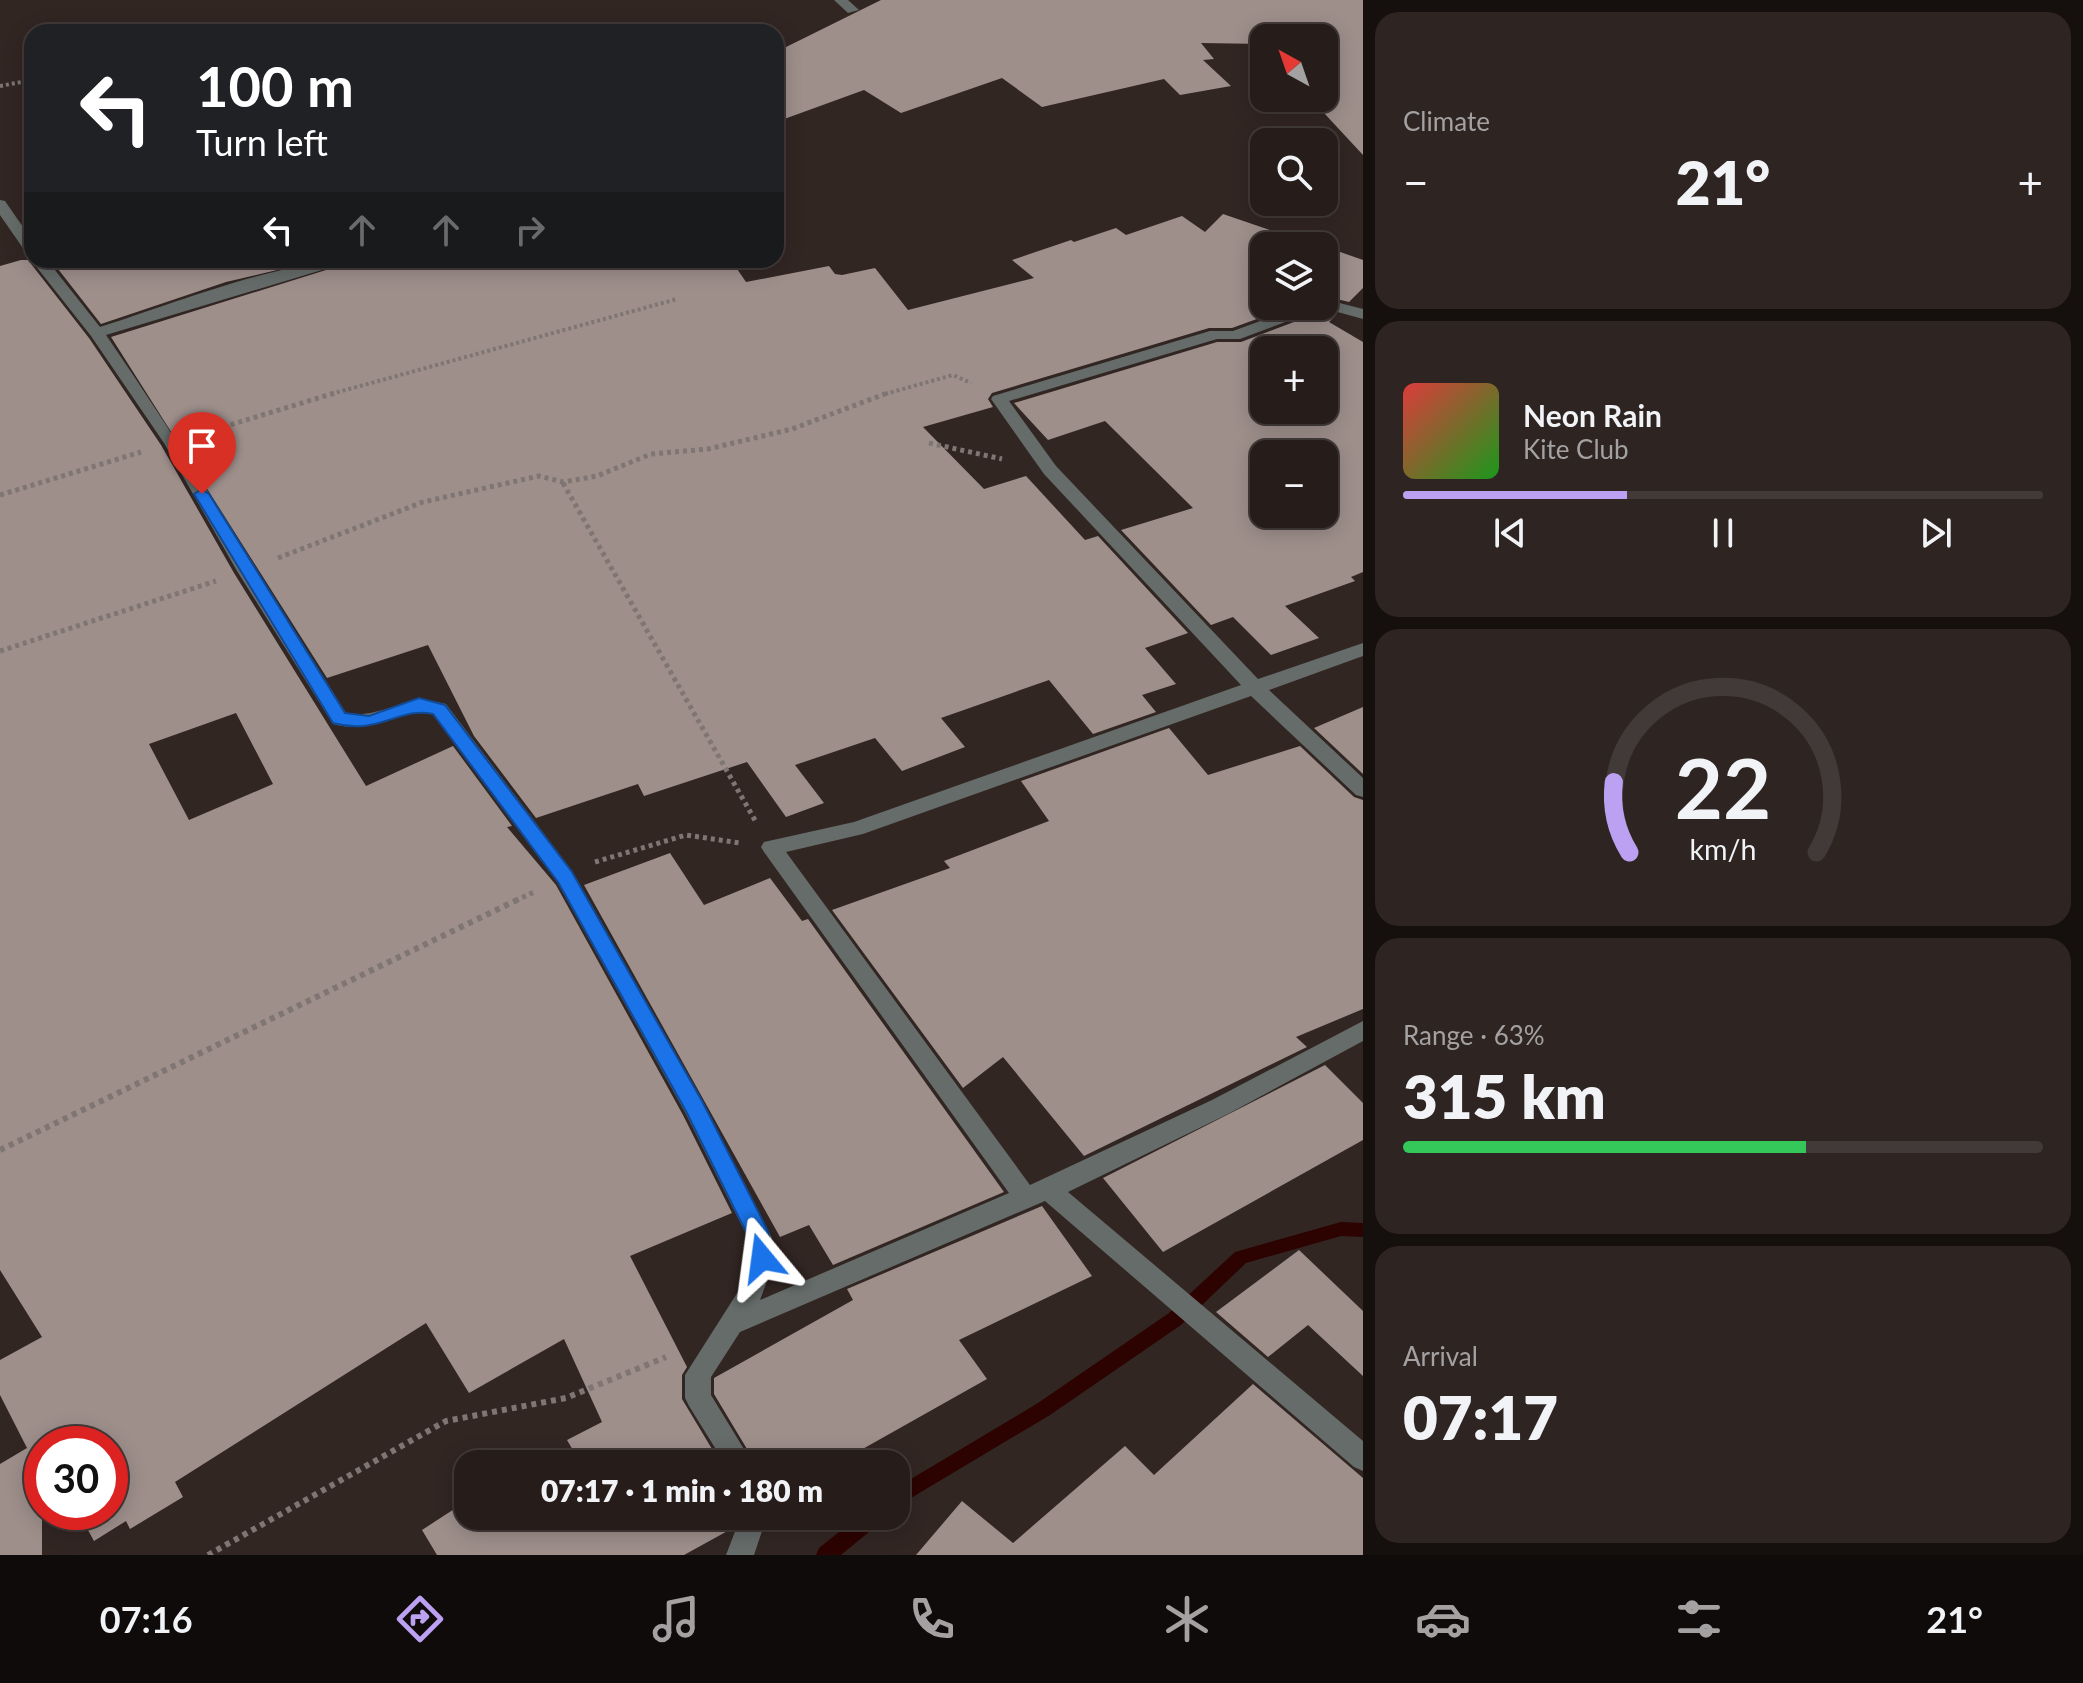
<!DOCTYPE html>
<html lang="en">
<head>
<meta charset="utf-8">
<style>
  body { margin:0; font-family:Lato,sans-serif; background:#2e2523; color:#f1f3f6; height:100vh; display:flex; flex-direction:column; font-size:30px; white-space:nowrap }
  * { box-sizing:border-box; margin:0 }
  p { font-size:26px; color:#a4a1a2 }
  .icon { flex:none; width:44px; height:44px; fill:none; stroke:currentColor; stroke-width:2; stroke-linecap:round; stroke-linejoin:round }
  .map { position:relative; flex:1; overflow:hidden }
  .details { display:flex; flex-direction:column; gap:12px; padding:12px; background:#150f0e; width:720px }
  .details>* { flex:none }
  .top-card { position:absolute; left:24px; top:24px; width:760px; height:244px; border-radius:24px; box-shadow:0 4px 20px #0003,0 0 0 2px #423a39; background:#202124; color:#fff; overflow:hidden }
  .needle { width:52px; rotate:320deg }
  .fabs { position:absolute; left:1250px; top:24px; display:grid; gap:16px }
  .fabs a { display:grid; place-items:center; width:88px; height:88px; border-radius:16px; background:#261c1a; box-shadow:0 4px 20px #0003,0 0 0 2px #423a39; font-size:40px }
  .speed { position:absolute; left:24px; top:1426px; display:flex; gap:16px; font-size:40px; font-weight:700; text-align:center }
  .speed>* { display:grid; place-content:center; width:104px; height:104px; border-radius:50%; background:#261c1a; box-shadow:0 4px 20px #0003,0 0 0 2px #423a39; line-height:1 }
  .speed .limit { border:12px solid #d22; background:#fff; color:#111 }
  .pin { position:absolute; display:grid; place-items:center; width:68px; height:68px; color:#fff; margin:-82px -34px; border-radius:50% 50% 50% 0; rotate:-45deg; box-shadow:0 0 8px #0007 }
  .pin .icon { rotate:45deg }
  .me { position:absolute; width:88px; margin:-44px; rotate:344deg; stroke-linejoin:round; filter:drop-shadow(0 0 6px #0008) }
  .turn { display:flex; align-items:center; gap:28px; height:168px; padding:0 40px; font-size:36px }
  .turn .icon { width:104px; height:104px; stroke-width:2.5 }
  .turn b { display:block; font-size:56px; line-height:68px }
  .lanes { display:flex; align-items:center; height:76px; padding:0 40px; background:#0003; justify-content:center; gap:40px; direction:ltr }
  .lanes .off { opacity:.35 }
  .big { font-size:60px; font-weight:800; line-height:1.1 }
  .details .card { flex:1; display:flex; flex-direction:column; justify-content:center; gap:12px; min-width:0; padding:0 28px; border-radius:24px; background:#2e2523 }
  .details .dial { align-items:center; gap:0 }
  .dial svg { height:208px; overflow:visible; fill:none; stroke:#423a39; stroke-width:7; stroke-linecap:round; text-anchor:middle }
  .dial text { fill:#f1f3f6; stroke:none }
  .song { display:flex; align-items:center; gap:24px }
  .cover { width:96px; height:96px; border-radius:12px; background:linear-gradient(135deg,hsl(0 70% 55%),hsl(120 70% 35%)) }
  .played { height:8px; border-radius:4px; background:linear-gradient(90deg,#bca0f2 35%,#423a39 35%) }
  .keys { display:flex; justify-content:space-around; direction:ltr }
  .heat { display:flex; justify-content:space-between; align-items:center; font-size:44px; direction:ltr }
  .charge { height:12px; border-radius:6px; background:linear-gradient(90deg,#34c759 63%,#423a39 0) }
  .trip { position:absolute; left:454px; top:1450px; width:456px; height:80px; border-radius:24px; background:#261c1a; box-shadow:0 4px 20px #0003,0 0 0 2px #423a39; font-weight:800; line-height:80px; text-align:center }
  .tabs { display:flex; height:128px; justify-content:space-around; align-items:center; background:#0f0b0a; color:#a4a1a2 }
  .tabs .icon { width:56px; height:56px }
  .tabs .current { color:#bca0f2 }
  .tabs b { font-size:36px; color:#f1f3f6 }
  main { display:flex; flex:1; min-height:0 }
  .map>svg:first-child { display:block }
</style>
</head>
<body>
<main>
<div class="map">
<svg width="1363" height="1555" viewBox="0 0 1363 1555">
  <rect width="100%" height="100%" fill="#322623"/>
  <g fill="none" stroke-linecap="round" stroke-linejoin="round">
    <g fill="#2c0300" fill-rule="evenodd">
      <polygon points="1341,1222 1363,1223 1363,1237 1341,1236 1246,1263 1181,1325 1050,1415 896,1507 896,1488 1038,1403 1169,1313 1235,1252"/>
      <polygon points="859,1516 883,1516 881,1522 841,1555 816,1555 819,1548"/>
    </g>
  </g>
  <g fill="#9e8f8b" fill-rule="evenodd">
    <polygon points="881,0 1363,0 1363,155 1324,113 1324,38 1264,38 1264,44 1201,43 1214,59 1203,60 1231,86 1180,95 1164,79 1042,107 1002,78 901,113 864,90 776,122 776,52"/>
    <polygon points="1223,214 1316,246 1264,246 1264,306 1293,306 1232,328 1209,328 992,393 988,399 993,407 923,427 984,489 1026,476 1085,540 1098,536 1188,633 1145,648 1176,684 1142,695 1156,712 1093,734 1049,680 941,718 965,747 902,771 875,738 795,765 824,803 786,817 747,762 644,796 638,784 536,818 474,736 428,645 327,678 111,337 358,260 706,260 707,268 733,263 746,282 829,266 835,274 842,275 875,268 908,310 1034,278 1012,260 1071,240 1074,242 1116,228 1126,235 1182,216 1205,232"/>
    <polygon points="1326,247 1363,260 1363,288 1349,302 1324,296"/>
    <path d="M21,260H28L89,338L161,445L234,573L366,786L453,746L512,826L507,827L556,885L683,1115L732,1213L630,1256L687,1367L682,1375V1399L721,1464H581L567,1440L602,1422L564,1339L469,1393L426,1323L175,1482L183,1497L130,1529L126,1521L94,1541L78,1512H110V1444H42V1555H0V1464L27,1448L0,1395V1360L42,1337L0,1270V266ZM236,713L273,784L189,820L149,744Z"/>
    <polygon points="51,260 319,260 226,282 101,324"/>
    <path d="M1323,311L1336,315L1329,322L1363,342V572L1351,577L1355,581L1285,606L1319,638L1271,655L1233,617L1211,625L1121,530L1193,508L1105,421L1048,440L1014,403L1217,342H1241ZM1264,350H1324V410H1264ZM1264,454H1324V514H1264Z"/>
    <polygon points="1363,707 1363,774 1314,728"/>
    <polygon points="1169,728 1208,775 1300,746 1354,797 1363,800 1363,1009 1296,1037 1307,1047 1084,1156 1003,1057 963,1088 832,910 950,868 944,861 1049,821 1021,781"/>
    <polygon points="670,853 704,905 770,878 802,921 808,919 1004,1192 833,1265 809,1225 780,1237 584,885"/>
    <polygon points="1325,1065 1363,1103 1363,1140 1163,1252 1103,1178"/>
    <polygon points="1042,1206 1092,1276 959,1340 987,1379 836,1464 756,1464 714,1394 714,1378 853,1300 847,1289"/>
    <polygon points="1299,1250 1363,1311 1363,1376 1308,1325 1268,1357 1216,1312"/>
    <polygon points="1253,1384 1363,1478 1363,1555 916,1555 962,1501 1013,1543 1125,1446 1154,1475"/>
    <polygon points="468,1500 468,1516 735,1516 737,1519 733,1528 684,1555 437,1555 422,1530"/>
  </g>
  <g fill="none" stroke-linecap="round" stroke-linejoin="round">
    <g stroke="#7f7572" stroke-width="4" stroke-dasharray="3 3" stroke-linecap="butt">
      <polyline points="0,86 32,80"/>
      <polyline points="331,394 677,299"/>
      <polyline points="885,394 953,375 971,383"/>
    </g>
    <g stroke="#7f7572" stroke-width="5" stroke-dasharray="4 4" stroke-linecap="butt">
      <polyline points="200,434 338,392"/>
      <polyline points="929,443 1002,459"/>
      <polyline points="563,483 756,822"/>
      <polyline points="0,495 141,452"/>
      <polyline points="278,558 423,502 539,476 563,482 597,476 651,454 708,449 792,429 890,392"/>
      <polyline points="0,651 216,581"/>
      <polyline points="595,862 686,835 740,843"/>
      <polyline points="515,901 536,891"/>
    </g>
    <g stroke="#7f7572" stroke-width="6" stroke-dasharray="5 5" stroke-linecap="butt">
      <polyline points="0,1150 519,899"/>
      <polyline points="208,1555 446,1421 566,1398 666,1357"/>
    </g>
    <g fill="#656c6a" fill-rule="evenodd">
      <polygon points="834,0 848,0 859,10 848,13"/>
      <polygon points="0,200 5,201 32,240 32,256 27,254 0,215"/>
      <path d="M31,260H47L100,327C173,304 281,260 355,260L106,335C191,458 266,588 346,713C382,720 404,692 446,704L572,871L702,1100L772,1238L770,1273L760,1300L1009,1193L764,852L761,847L764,842L854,822L1241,685L1044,474L991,399L993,396L1210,331H1233L1302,306H1324V299L1363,309V319L1323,308L1240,339H1217L1009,401L1056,466L1258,679L1363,643V656L1269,690L1363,778V797L1356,795L1251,696L863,834L786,852L1030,1185L1212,1100L1363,1021V1041L1228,1114L1068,1192L1363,1441V1471L1354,1467L1045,1201L740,1332L711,1377V1395L753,1464H725L689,1406L685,1398V1375L741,1287L748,1263V1238L686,1114L558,883L433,714C398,707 372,735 333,724L237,571L164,443L91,336Z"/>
      <polygon points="741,1516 767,1516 754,1555 726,1555"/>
    </g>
  </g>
  <path fill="#1a73e8" stroke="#114b97" stroke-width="2" d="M202,489L209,494L345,713L369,716L419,698L445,705L572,872L702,1101L768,1231L773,1258L770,1265L762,1268L754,1265L749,1238L687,1113L558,882L433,714C400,706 378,736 333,723L194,494Z"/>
</svg>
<div class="fabs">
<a><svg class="needle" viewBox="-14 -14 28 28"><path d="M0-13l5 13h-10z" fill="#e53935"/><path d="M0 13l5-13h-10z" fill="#a4a1a2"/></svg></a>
<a><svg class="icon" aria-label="search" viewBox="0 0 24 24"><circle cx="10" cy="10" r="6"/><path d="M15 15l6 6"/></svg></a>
<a><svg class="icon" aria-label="layers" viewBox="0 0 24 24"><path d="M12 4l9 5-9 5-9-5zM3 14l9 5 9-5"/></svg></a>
<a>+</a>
<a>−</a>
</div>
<div class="speed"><div class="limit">30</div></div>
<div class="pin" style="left:202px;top:494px;background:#d93025"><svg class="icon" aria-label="arrive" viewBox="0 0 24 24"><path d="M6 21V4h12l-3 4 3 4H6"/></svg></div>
<svg class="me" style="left:762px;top:1258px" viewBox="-20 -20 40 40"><path d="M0-17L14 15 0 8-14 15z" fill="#1a73e8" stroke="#fff" stroke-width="4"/></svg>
<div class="trip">07:17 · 1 min · 180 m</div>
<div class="top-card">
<div class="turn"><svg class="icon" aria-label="left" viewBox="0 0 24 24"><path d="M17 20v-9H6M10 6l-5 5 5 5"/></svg><div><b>100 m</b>Turn left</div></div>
<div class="lanes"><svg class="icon" aria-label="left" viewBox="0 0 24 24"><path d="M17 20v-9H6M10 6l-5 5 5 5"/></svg><svg class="icon off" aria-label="ahead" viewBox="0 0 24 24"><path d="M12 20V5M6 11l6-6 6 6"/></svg><svg class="icon off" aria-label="ahead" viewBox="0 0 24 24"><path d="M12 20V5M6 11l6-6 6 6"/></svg><svg class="icon off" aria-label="right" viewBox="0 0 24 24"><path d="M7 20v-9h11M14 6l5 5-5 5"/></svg></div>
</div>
</div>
<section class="details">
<div class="card"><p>Climate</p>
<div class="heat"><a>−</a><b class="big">21°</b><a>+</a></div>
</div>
<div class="card">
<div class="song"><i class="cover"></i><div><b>Neon Rain</b><p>Kite Club</p></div></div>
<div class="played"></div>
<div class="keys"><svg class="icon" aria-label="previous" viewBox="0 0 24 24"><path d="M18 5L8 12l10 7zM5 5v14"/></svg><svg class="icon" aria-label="pause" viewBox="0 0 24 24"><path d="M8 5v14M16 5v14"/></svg><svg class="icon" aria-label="next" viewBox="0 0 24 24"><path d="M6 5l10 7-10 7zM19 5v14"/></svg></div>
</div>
<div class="card dial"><svg viewBox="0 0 100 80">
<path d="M14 69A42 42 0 1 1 86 69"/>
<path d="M14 69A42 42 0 0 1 8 42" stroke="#bca0f2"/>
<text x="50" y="56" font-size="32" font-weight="700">22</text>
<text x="50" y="72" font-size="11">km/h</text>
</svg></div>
<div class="card"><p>Range · 63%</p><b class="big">315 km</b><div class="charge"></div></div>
<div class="card"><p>Arrival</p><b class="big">07:17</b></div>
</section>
</main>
<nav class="tabs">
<b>07:16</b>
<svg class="icon current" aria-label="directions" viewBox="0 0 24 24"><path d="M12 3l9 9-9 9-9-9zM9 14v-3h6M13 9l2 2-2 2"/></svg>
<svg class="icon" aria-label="music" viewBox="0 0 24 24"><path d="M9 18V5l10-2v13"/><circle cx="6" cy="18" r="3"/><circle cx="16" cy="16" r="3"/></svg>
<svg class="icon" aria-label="phone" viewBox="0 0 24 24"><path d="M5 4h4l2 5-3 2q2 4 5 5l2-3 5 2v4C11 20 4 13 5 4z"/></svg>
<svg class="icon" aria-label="climate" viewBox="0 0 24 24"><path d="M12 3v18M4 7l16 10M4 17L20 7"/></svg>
<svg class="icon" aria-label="car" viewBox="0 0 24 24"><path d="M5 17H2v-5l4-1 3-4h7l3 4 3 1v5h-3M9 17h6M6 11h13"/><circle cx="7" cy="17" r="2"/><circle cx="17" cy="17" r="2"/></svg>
<svg class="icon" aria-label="filters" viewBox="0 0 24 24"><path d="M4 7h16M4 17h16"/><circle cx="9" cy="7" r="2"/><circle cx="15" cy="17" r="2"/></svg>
<b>21°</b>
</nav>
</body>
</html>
